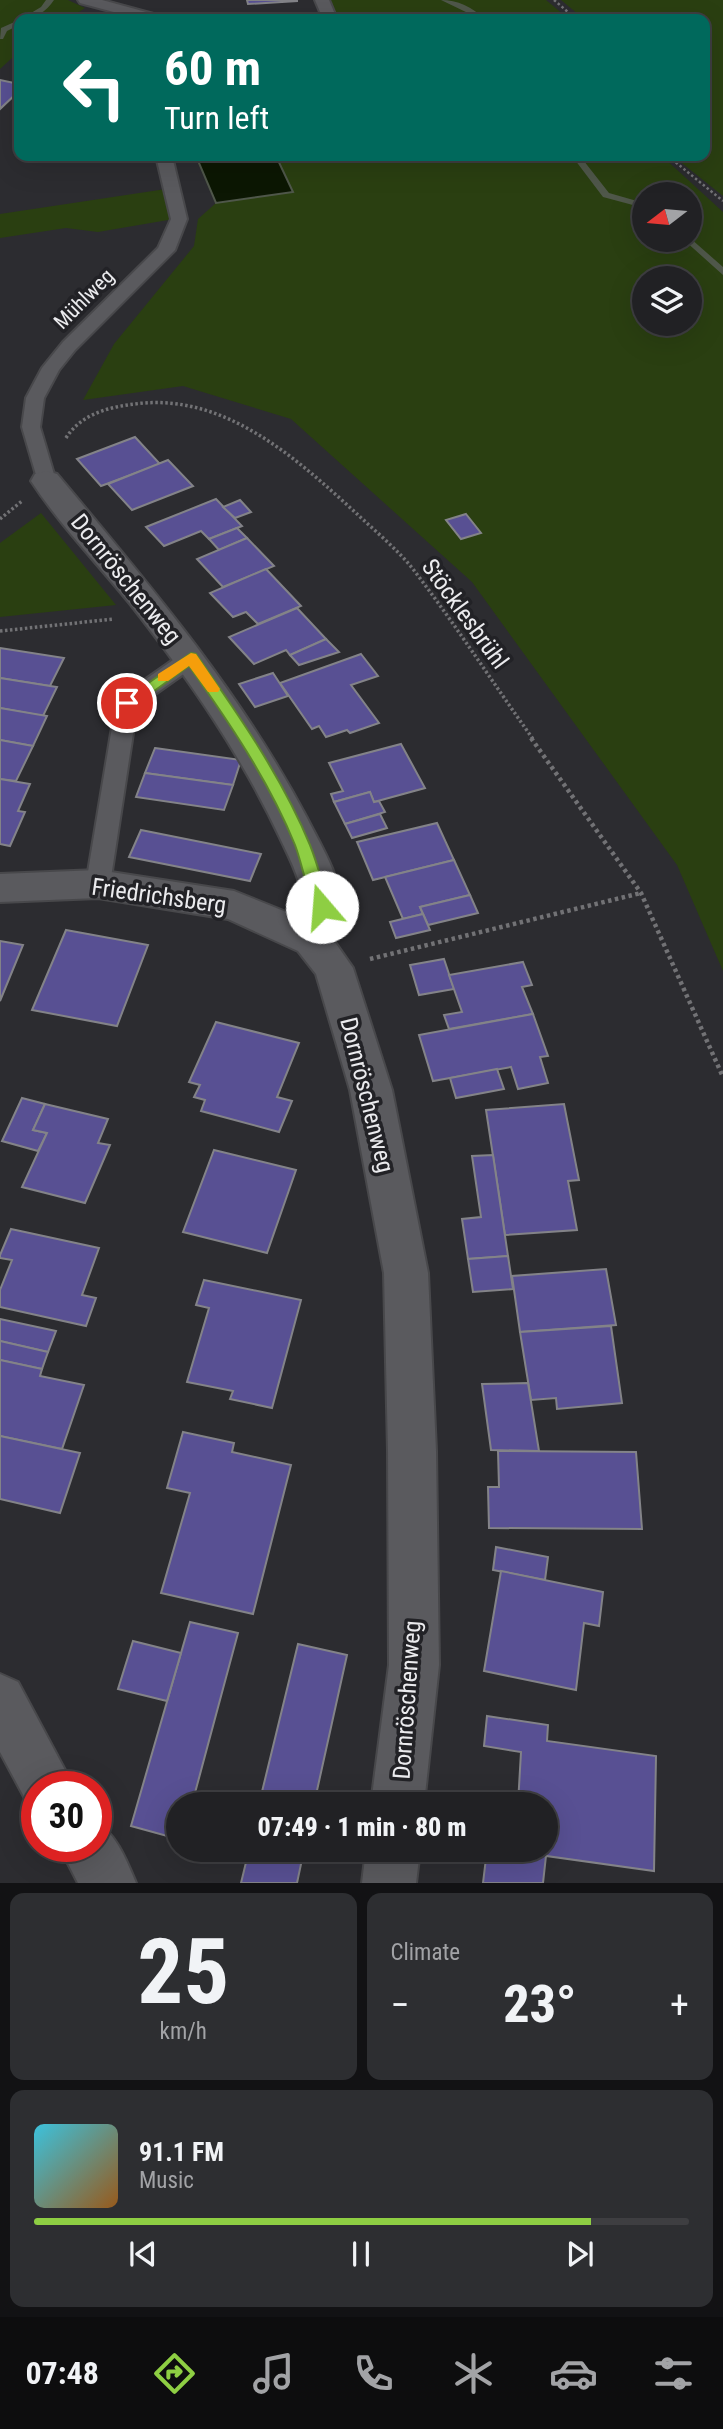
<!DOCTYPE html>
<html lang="en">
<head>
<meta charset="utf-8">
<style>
  body { margin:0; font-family:"Roboto Condensed",sans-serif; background:#2d2e31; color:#f1f3f6; height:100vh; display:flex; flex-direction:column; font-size:26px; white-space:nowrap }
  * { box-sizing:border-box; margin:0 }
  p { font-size:23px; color:#a2a3a6 }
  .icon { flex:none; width:38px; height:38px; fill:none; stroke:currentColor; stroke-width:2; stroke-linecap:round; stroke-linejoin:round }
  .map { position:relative; height:1883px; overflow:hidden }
  .side { display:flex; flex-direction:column; gap:10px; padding:10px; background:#121214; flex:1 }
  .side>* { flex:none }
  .guide { position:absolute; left:14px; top:14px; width:696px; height:147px; border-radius:14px; box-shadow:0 7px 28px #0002,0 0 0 2px #3e3e41; background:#00695c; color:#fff; overflow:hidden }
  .needle { width:46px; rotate:254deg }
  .tools { position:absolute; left:632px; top:182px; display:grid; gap:14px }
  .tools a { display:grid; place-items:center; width:70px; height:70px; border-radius:50%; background:#212124; box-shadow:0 7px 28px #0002,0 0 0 2px #3e3e41; font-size:35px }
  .speed { position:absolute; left:21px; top:1771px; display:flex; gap:14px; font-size:35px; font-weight:700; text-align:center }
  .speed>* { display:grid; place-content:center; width:91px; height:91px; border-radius:50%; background:#212124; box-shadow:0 7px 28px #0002,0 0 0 2px #3e3e41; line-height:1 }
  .speed .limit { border:10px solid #d22; background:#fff; color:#111 }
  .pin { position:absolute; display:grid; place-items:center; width:60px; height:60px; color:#fff; margin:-30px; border:4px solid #fff; border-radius:50%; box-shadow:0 2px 7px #0007 }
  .me { position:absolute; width:77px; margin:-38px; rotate:342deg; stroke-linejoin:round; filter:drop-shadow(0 0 5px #0008) }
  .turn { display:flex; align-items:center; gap:24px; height:147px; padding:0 35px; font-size:32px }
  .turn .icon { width:91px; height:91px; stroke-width:2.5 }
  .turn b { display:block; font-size:49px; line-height:60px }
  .big { font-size:52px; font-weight:800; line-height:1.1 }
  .side .widget { flex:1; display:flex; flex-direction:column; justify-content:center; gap:10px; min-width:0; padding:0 24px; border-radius:14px; background:#2d2e31 }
  .side .dial { align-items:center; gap:0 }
  .dial b { font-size:91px; line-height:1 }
  .song { display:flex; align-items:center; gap:21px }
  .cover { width:84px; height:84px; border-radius:10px; background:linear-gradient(135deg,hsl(190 70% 55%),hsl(30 70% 35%)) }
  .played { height:7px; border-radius:4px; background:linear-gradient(90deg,#8ece43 85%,#3e3e41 85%) }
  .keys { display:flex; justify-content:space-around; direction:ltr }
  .heat { display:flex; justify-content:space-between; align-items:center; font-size:38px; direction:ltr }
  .side .tiles { flex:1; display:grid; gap:10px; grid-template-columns:1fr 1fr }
  .widget:last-child { grid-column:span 2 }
  .trip { position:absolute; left:166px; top:1792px; width:392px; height:70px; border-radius:35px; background:#212124; box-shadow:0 7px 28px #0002,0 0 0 2px #3e3e41; font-weight:800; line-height:70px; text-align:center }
  .tabs { display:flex; height:112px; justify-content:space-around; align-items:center; background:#0d0d0e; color:#a2a3a6 }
  .tabs .icon { width:49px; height:49px }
  .tabs .on { color:#8ece43 }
  .tabs b { font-size:32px; color:#f1f3f6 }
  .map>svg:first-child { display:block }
</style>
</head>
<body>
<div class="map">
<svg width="723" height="1883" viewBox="0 0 723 1883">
  <rect width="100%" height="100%" fill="#2c2c30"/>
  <g fill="#2a3f11" fill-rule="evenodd">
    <polygon points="0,0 68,0 85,8 68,19 19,19 19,58 12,58 0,69"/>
    <polygon points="329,0 546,0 569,19 337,19"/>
    <polygon points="561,0 723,0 723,196 673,156 705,156 705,19 584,19"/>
    <path d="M276,156H662L723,212V971L677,865L472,582L291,419L183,386L83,400L114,344L194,246L198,219L216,203L293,192ZM644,194H690V240H644ZM644,278H690V324H644Z"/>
    <polygon points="166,189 174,219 98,232 66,228 0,238 0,214"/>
    <polygon points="41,513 116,605 0,617 0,543"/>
  </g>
  <polygon fill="#0c1703" stroke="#4f574a" stroke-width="2" points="196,156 276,156 293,192 216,203"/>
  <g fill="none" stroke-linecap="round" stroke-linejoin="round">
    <g fill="#4f574a" fill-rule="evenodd">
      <path d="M46,0H54C46,12 35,19 21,19L41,7Z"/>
      <path d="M441,0C457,0 473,7 484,19H476L470,14Z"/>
      <polygon points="19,20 19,25 7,31 3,39 0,39 1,28"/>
      <polygon points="572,156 580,156 609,193 644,203 644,208 603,197"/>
      <polygon points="690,238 723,267 723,275 684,240 690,240"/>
    </g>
  </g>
  <g fill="#585093" stroke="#838388" stroke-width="2">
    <polygon points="247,0 297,0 297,1 248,4"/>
    <polygon points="0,80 19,84 19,91 0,109"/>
    <polygon points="135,437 160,464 101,486 77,459"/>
    <polygon points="168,460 193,486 132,510 108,484"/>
    <polygon points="216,499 242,526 209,539 201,531 164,546 146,527"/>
    <polygon points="240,500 251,512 235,518 223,507"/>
    <polygon points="466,514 481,533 461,539 446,520"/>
    <polygon points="237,528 247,538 219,550 209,539"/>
    <polygon points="247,538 274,566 223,587 197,559"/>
    <polygon points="266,569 301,606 258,624 246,612 233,617 210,593"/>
    <polygon points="297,608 326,639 290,655 286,650 254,664 229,637"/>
    <polygon points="326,639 339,652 299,665 290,655"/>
    <polygon points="0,648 64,658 50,686 0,678"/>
    <polygon points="361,654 378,676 351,685 379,723 350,733 347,730 326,737 319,726 312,729 280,683"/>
    <polygon points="273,673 288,696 255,707 239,684"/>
    <polygon points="0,678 50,686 57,687 43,716 0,708"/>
    <polygon points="0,708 47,716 33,746 0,740"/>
    <polygon points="0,740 33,746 16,781 0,779"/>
    <polygon points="401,744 425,788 374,802 370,792 334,802 331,794 343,791 329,763"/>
    <polygon points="155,748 241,760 233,785 145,773"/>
    <polygon points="145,773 233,785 224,810 136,797"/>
    <polygon points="0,779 30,784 18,811 25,812 10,846 0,844"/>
    <polygon points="370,792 374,802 379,801 385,812 345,824 334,802"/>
    <polygon points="380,814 387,828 352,838 345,824"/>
    <polygon points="437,823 454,860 373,880 357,842"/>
    <polygon points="141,830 261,854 250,881 129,857"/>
    <polygon points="454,860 470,895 420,907 423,914 403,919 385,877"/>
    <polygon points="470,895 478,913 428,925 420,907"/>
    <polygon points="423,914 430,930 396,938 390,922"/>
    <polygon points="66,930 148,945 117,1026 32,1010"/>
    <polygon points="0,941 23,945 0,1001"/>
    <polygon points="444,959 454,989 419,995 410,965"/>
    <polygon points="523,962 532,985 522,987 533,1014 449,1029 444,1015 462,1012 449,975"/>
    <polygon points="533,1014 548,1056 540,1057 548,1083 518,1089 511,1067 433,1081 419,1035"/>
    <polygon points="216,1022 299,1043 277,1097 292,1101 279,1132 201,1111 205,1100 194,1097 200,1085 189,1082"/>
    <polygon points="497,1069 504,1089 456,1098 450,1078"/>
    <polygon points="22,1098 45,1104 33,1130 47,1133 38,1151 2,1141"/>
    <polygon points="45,1104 108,1119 98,1143 110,1145 85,1203 22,1187 47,1133 33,1130"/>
    <polygon points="564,1104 579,1180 568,1181 577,1230 505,1235 486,1110"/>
    <polygon points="214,1150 296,1170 267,1253 183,1232"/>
    <polygon points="493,1155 508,1256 468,1259 462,1219 481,1217 472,1156"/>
    <polygon points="11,1229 99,1248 82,1295 96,1298 86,1326 0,1307 0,1290 12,1260 0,1258 0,1255"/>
    <polygon points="508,1256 513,1289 473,1292 468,1259"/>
    <polygon points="606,1269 616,1325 520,1332 512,1276"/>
    <polygon points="204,1280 301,1300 272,1408 230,1399 233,1391 187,1382 209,1308 196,1305"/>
    <polygon points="0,1319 56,1331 48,1352 0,1341"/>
    <polygon points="611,1326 622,1403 557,1409 556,1398 531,1400 520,1332"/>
    <polygon points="0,1341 48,1352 42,1369 0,1360"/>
    <polygon points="0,1360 42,1369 40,1376 84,1385 62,1449 0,1436"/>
    <polygon points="528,1383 539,1451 491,1450 482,1384"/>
    <polygon points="183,1432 234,1443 232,1452 291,1465 253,1614 161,1593 190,1493 167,1488"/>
    <polygon points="0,1436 80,1453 60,1513 0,1499"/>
    <polygon points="498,1451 636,1452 642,1529 489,1528 488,1487 499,1487"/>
    <polygon points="496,1547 548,1557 545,1580 493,1570"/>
    <polygon points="501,1571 603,1592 599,1626 584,1623 576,1690 484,1671"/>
    <polygon points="190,1622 238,1633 192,1804 178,1804 178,1839 131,1826"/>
    <polygon points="133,1641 181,1653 167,1701 118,1689"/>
    <polygon points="298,1644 347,1655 314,1804 259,1804"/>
    <polygon points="487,1716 548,1725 547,1741 656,1756 654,1871 546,1856 543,1883 483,1883 487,1850 546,1850 546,1804 518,1804 521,1752 484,1746"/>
    <polygon points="249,1850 304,1850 297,1883 241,1883"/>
  </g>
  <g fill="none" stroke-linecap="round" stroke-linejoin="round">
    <defs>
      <g id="lane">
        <polygon points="78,0 102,0 161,16 163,19 140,19 80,3"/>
        <polygon points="315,0 329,0 337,19 323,19"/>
        <polygon points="156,156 172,156 187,219 175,250 75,350 59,370 44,398 40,427 56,481 53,485 39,485 22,427 26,398 42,368 63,342 158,248 171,219"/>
        <polygon points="191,651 199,653 202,658 199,663 137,707 110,884 106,890 98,893 90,890 86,884 116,703 119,698 183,653"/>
      </g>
      <g id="street">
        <path d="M46,471L57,474C148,583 240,691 307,818C320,844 341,877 341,907C341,917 335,928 332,938L353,968L392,1090L428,1273L436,1451L439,1665L424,1804H371L389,1665L388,1451L384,1273L350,1090L316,974L298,951L228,919L98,898L0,902V874L98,870L234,891L301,918C308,892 291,861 280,838C241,754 188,678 131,605C98,564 60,525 31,481L35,474Z"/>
        <polygon points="0,1674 18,1682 74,1787 37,1787 37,1809 29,1806 0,1752"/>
        <path d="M96,1823C116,1832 128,1864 136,1883H78L59,1846H96Z"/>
        <polygon points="366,1850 420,1850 416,1883 362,1883"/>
      </g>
    </defs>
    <use href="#lane" stroke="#48484b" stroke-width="4"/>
    <use href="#street" stroke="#48484b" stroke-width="4"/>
    <g stroke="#727275" stroke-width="2.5" stroke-dasharray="2.5 2.5" stroke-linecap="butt">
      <polyline points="554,0 576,19"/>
      <polyline points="668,156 723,201"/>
    </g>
    <g stroke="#727275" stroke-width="3.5" stroke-dasharray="2.5 2.5" stroke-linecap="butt">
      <path d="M66,438C81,414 109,407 135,404C223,392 295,457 356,513C375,531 397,549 413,569C455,624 493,683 533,739"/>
      <polyline points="0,519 22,501"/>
      <polyline points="0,631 114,619"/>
    </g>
    <g stroke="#727275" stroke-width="4.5" stroke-dasharray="3.5 3.5" stroke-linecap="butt">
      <polyline points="531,738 641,893 723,1077"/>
      <polyline points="370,959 641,893"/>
    </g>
    <use href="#lane" fill="#5a5a5e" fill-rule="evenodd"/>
    <use href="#street" fill="#5a5a5e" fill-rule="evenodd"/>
  </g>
  <path fill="#8ece43" stroke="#5c862c" stroke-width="2" d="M191,653L196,654C238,714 282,777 310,845C318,865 323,886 330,907L328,911H317C306,891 303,866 295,845C269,781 229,722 189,666L132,707L127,708L120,703Z"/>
  <polygon fill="#f59e0b" points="191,653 196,654 220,689 218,692 208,692 189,666 168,681 158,681 158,674"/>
  <g text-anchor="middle" stroke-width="7" stroke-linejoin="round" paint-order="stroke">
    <g font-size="21" fill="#ebebee" stroke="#222226">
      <text transform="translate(84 299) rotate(-45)" y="7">Mühlweg</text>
    </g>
    <g font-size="24" fill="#ebebee" stroke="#222226">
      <text transform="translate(126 579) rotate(51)" y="8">Dornröschenweg</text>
      <text transform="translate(465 614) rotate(54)" y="8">Stöcklesbrühl</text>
      <text transform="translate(159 896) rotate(8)" y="8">Friedrichsberg</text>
      <text transform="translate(367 1095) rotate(76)" y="8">Dornröschenweg</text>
      <text transform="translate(407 1700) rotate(-86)" y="8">Dornröschenweg</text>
    </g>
  </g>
</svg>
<div class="tools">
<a><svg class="needle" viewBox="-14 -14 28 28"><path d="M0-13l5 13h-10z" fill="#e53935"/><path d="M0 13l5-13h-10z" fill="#a2a3a6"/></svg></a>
<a><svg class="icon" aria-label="layers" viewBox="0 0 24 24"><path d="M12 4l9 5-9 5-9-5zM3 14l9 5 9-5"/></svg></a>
</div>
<div class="speed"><div class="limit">30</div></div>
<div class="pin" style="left:127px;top:703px;background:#d93025"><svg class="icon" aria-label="arrive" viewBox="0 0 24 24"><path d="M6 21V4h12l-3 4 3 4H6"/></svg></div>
<svg class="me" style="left:322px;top:907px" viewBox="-20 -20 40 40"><circle r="19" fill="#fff"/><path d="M0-13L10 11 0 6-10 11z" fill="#8ece43"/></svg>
<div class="trip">07:49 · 1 min · 80 m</div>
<div class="guide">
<div class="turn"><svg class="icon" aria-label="left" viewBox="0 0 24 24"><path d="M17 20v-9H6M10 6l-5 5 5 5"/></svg><div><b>60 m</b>Turn left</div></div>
</div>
</div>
<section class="side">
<div class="tiles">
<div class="widget dial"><b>25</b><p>km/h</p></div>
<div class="widget"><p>Climate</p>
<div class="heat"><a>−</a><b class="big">23°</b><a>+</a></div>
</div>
<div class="widget">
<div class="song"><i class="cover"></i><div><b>91.1 FM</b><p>Music</p></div></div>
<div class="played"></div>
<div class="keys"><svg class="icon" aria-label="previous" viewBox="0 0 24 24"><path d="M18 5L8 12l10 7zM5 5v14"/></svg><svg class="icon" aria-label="pause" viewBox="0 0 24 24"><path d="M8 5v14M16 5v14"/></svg><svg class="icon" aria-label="next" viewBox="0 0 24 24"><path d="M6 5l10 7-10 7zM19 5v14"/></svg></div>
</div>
</div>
</section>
<nav class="tabs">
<b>07:48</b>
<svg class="icon on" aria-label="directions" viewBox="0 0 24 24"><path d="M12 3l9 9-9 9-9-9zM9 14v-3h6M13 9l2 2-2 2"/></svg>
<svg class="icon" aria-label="music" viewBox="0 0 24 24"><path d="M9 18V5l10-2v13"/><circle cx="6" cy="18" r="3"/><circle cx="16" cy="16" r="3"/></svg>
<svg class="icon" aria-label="phone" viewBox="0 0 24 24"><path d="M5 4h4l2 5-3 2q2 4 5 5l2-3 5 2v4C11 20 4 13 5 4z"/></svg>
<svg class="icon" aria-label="climate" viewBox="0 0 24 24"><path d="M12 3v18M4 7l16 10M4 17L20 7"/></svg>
<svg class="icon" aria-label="car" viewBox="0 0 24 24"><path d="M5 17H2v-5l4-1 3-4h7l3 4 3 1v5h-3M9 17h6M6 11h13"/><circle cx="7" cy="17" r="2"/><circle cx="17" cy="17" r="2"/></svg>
<svg class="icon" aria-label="filters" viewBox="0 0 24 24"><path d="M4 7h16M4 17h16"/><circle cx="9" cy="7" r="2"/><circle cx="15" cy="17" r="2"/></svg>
</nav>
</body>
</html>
